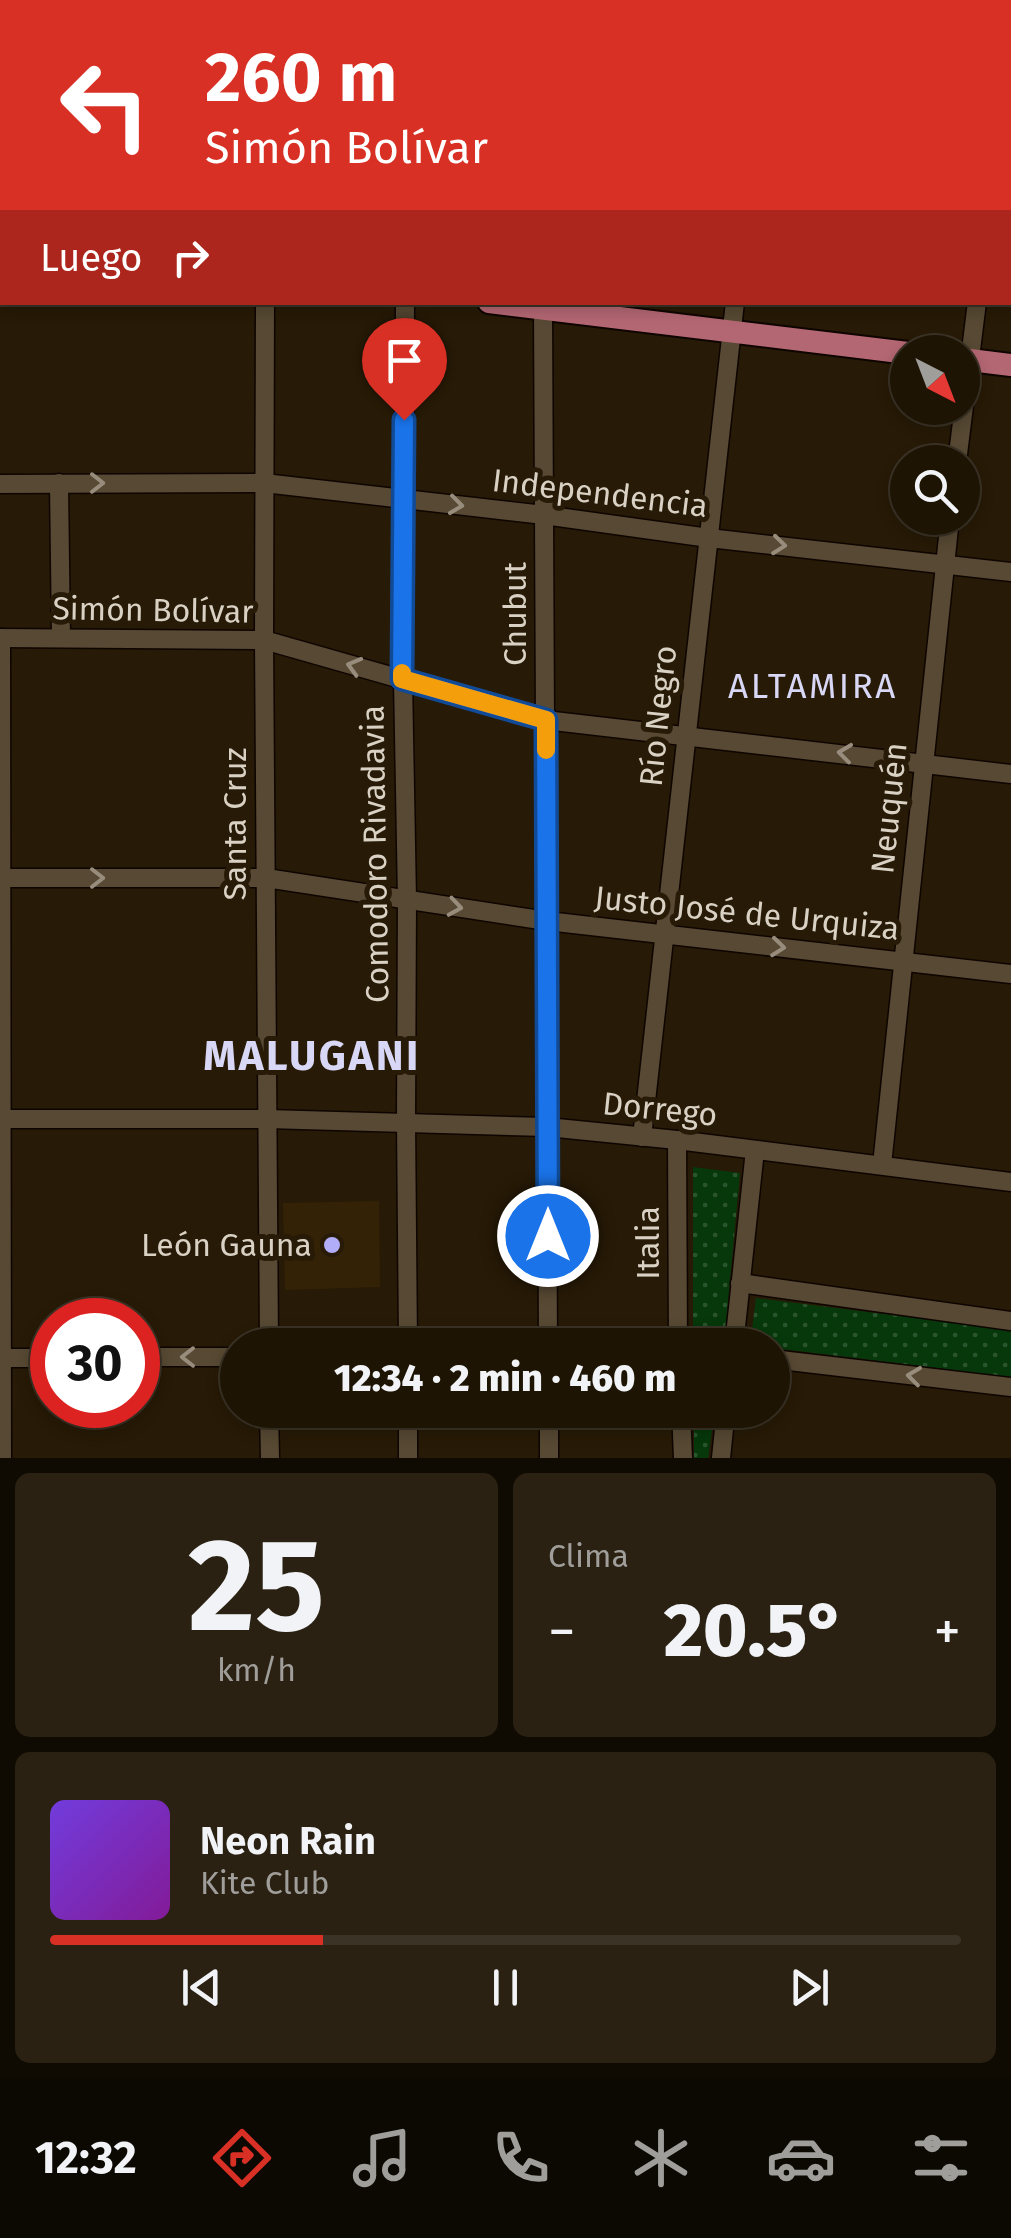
<!DOCTYPE html>
<html lang="es">
<head>
<meta charset="utf-8">
<style>
  body { margin:0; font-family:"Fira Sans",sans-serif; background:#2a2113; color:#f1f3f6; height:100vh; display:flex; flex-direction:column; font-size:38px; white-space:nowrap }
  * { box-sizing:border-box; margin:0 }
  p { font-size:32px; color:#a09e9a }
  .icon { flex:none; width:55px; height:55px; fill:none; stroke:currentColor; stroke-width:2; stroke-linecap:round; stroke-linejoin:round }
  .map { position:relative; height:1458px; overflow:hidden }
  .panel { display:flex; flex-direction:column; gap:15px; padding:15px; background:#100b02; flex:1 }
  .panel>* { flex:none }
  .guide { position:absolute; left:0px; top:0px; width:1012px; height:305px; box-shadow:0 5px 15px #0003,0 0 0 2px #3b3326; background:#d93025; color:#fff; overflow:hidden }
  .needle { width:65px; rotate:138deg }
  .controls { position:absolute; left:890px; top:335px; display:grid; gap:20px }
  .controls a { display:grid; place-items:center; width:90px; height:90px; border-radius:50%; background:#1d1404; box-shadow:0 5px 15px #0003,0 0 0 2px #3b3326; font-size:50px }
  .speed { position:absolute; left:30px; top:1298px; display:flex; gap:20px; font-size:50px; font-weight:700; text-align:center }
  .speed>* { display:grid; place-content:center; width:130px; height:130px; border-radius:50%; background:#1d1404; box-shadow:0 5px 15px #0003,0 0 0 2px #3b3326; line-height:1 }
  .speed .limit { border:15px solid #d22; background:#fff; color:#111 }
  .pin { position:absolute; display:grid; place-items:center; width:85px; height:85px; color:#fff; margin:-102px -42px; border-radius:50% 50% 50% 0; rotate:-45deg; box-shadow:0 0 10px #0007 }
  .pin .icon { rotate:45deg }
  .me { position:absolute; width:110px; margin:-55px; rotate:0deg; stroke-linejoin:round; filter:drop-shadow(0 0 8px #0008) }
  .turn { display:flex; align-items:center; gap:35px; height:210px; padding:0 40px; font-size:45px }
  .turn .icon { width:130px; height:130px; stroke-width:2.5 }
  .turn b { display:block; font-size:70px; line-height:85px }
  .then { display:flex; align-items:center; height:95px; padding:0 40px; background:#0003; gap:20px; font-size:38px }
  .big { font-size:75px; font-weight:800; line-height:1.1 }
  .panel .widget { flex:1; display:flex; flex-direction:column; justify-content:center; gap:15px; min-width:0; padding:0 35px; border-radius:15px; background:#2a2113 }
  .panel .dial { align-items:center; gap:0 }
  .dial b { font-size:130px; line-height:1 }
  .song { display:flex; align-items:center; gap:30px }
  .cover { width:120px; height:120px; border-radius:15px; background:linear-gradient(135deg,hsl(260 70% 55%),hsl(290 70% 35%)) }
  .played { height:10px; border-radius:5px; background:linear-gradient(90deg,#d93025 30%,#3b3326 30%) }
  .keys { display:flex; justify-content:space-around; direction:ltr }
  .heat { display:flex; justify-content:space-between; align-items:center; font-size:55px; direction:ltr }
  .panel .tiles { flex:1; display:grid; gap:15px; grid-template-columns:1fr 1fr }
  .widget:last-child { grid-column:span 2 }
  .trip { position:absolute; left:220px; top:1328px; width:570px; height:100px; border-radius:50px; background:#1d1404; box-shadow:0 5px 15px #0003,0 0 0 2px #3b3326; font-weight:800; line-height:100px; text-align:center }
  .dock { display:flex; height:160px; justify-content:space-around; align-items:center; background:#0c0802; color:#a09e9a }
  .dock .icon { width:70px; height:70px }
  .dock .current { color:#d93025 }
  .dock b { font-size:45px; color:#f1f3f6 }
  .map>svg:first-child { display:block }
</style>
</head>
<body>
<div class="map">
<svg width="1011" height="1458" viewBox="0 0 1011 1458">
  <defs>
    <pattern id="green-dots" width="8" height="8" patternUnits="userSpaceOnUse" patternTransform="scale(2.5)"><rect width="8" height="8" fill="#06380b"/><path d="M2 2h.1M6 6h.1" fill="none" stroke="#2a542d" stroke-width="1.8" stroke-linecap="round"/></pattern>
  </defs>
  <rect width="100%" height="100%" fill="#271a06"/>
  <polygon fill="#332206" points="379,1201 380,1287 285,1290 283,1203"/>
  <g fill="url(#green-dots)">
    <polygon points="0,0 242,0 242,2 2,2 2,207 0,207"/>
    <polygon points="693,1167 740,1173 725,1334 708,1342 693,1332"/>
    <polygon points="756,1298 1011,1330 1011,1377 773,1348 772,1345 750,1345"/>
    <polygon points="694,1410 715,1410 708,1458 694,1458"/>
  </g>
  <g fill="none" stroke-linecap="round" stroke-linejoin="round">
    <defs>
      <g id="minor">
        <polyline points="252,0 252,2"/>
        <polyline points="459,0 460,2"/>
        <polyline points="594,2 594,0"/>
        <polyline points="769,2 769,0"/>
        <polyline points="1010,4 1010,0"/>
        <polyline points="1010,157 1011,157"/>
        <polyline points="0,224 2,224"/>
        <polyline points="265,302 264,640 269,1345"/>
        <polyline points="405,302 403,679 407,900 406,1121 408,1345"/>
        <polyline points="545,302 543,309 548,1345"/>
        <polyline points="957,462 977,302"/>
        <polyline points="59,483 61,638"/>
        <polyline points="0,484 264,483 544,515 709,538 1011,572"/>
        <polyline points="0,638 264,640 545,720 1011,774"/>
        <polyline points="1,638 2,1458"/>
        <polyline points="0,878 266,878 547,921 1011,974"/>
        <polyline points="0,1119 267,1119 547,1127 677,1140 1011,1182"/>
        <polyline points="642,1137 735,302"/>
        <polyline points="677,1140 678,1345"/>
        <polyline points="882,1165 950,518"/>
        <polyline points="740,1283 1011,1321"/>
        <polyline points="734,1345 755,1150"/>
        <polyline points="138,1357 238,1357"/>
        <polyline points="0,1358 52,1358"/>
        <polyline points="772,1359 1011,1387"/>
        <polyline points="269,1410 270,1458"/>
        <polyline points="549,1410 549,1458"/>
        <polyline points="681,1410 683,1458"/>
        <polyline points="408,1458 408,1410"/>
        <polyline points="721,1458 726,1410"/>
      </g>
      <g id="major">
        <polyline points="489,302 908,353"/>
        <polyline points="962,359 1011,365"/>
      </g>
    </defs>
    <use href="#minor" stroke="#0f0500" stroke-width="21"/>
    <use href="#major" stroke="#0f0500" stroke-width="26"/>
    <use href="#minor" stroke="#574933" stroke-width="18"/>
    <use href="#major" stroke="#b36773" stroke-width="22"/>
  </g>
  <defs><path id="oneway-chevron" d="M-2-3.5L2.5 0L-2 3.5" fill="none" stroke-width="1.6" stroke-linecap="round" stroke-linejoin="round" transform="scale(2.5)"/></defs>
  <g stroke="#988d7c">
    <use href="#oneway-chevron" transform="translate(97 483)"/>
    <use href="#oneway-chevron" transform="translate(456 505) rotate(7)"/>
    <use href="#oneway-chevron" transform="translate(779 545) rotate(6)"/>
    <use href="#oneway-chevron" transform="translate(354 666) rotate(-164)"/>
    <use href="#oneway-chevron" transform="translate(845 753) rotate(-173)"/>
    <use href="#oneway-chevron" transform="translate(97 878)"/>
    <use href="#oneway-chevron" transform="translate(455 907) rotate(9)"/>
    <use href="#oneway-chevron" transform="translate(778 947) rotate(6)"/>
    <use href="#oneway-chevron" transform="translate(188 1357) rotate(180)"/>
    <use href="#oneway-chevron" transform="translate(914 1376) rotate(-173)"/>
  </g>
  <g fill="none" stroke-linecap="round" stroke-linejoin="round">
    <defs>
      <polyline id="route" points="404,420 402,679 546,720 548,1236"/>
    </defs>
    <use href="#route" stroke="#114b97" stroke-width="25"/>
    <use href="#route" stroke="#1a73e8" stroke-width="18"/>
    <polyline stroke="#f59e0b" stroke-width="18" points="402,673 402,679 546,720 546,750"/>
  </g>
  <circle fill="#b2adf9" stroke="#271a06" stroke-width="4" cx="332" cy="1245" r="10"/>
  <g text-anchor="middle" stroke-width="10" stroke-linejoin="round" paint-order="stroke">
    <g font-size="32" fill="#d9d1c4" stroke="#271a06">
      <text transform="translate(600 493) rotate(7)" y="11">Independencia</text>
      <text transform="translate(153 610) rotate(1)" y="11">Simón Bolívar</text>
      <text transform="translate(515 614) rotate(-90)" y="11">Chubut</text>
      <text transform="translate(658 716) rotate(-84)" y="11">Río Negro</text>
      <text transform="translate(889 808) rotate(-84)" y="11">Neuquén</text>
      <text transform="translate(235 824) rotate(-90)" y="11">Santa Cruz</text>
      <text transform="translate(375 854) rotate(-91)" y="11">Comodoro Rivadavia</text>
      <text transform="translate(747 913) rotate(6)" y="11">Justo José de Urquiza</text>
      <text transform="translate(660 1109) rotate(6)" y="11">Dorrego</text>
      <text transform="translate(648 1243) rotate(-90)" y="11">Italia</text>
    </g>
    <g font-size="32" fill="#d9d1c4" stroke="#271a06" text-anchor="end">
      <text x="312" y="1256">León Gauna</text>
    </g>
    <g font-size="35" letter-spacing="2.5" fill="#d8d7f5" stroke="#271a06">
      <text x="813" y="698">ALTAMIRA</text>
    </g>
    <g font-size="42" font-weight="bold" letter-spacing="2.5" fill="#d8d7f5" stroke="#271a06">
      <text x="312" y="1070">MALUGANI</text>
    </g>
  </g>
</svg>
<div class="controls">
<a><svg class="needle" viewBox="-14 -14 28 28"><path d="M0-13l5 13h-10z" fill="#e53935"/><path d="M0 13l5-13h-10z" fill="#a09e9a"/></svg></a>
<a><svg class="icon" aria-label="search" viewBox="0 0 24 24"><circle cx="10" cy="10" r="6"/><path d="M15 15l6 6"/></svg></a>
</div>
<div class="speed"><div class="limit">30</div></div>
<div class="pin" style="left:404px;top:420px;background:#d93025"><svg class="icon" aria-label="arrive" viewBox="0 0 24 24"><path d="M6 21V4h12l-3 4 3 4H6"/></svg></div>
<svg class="me" style="left:548px;top:1236px" viewBox="-20 -20 40 40"><circle r="17" fill="#1a73e8" stroke="#fff" stroke-width="3"/><path d="M0-11L8 9 0 5-8 9z" fill="#fff"/></svg>
<div class="trip">12:34 · 2 min · 460 m</div>
<div class="guide">
<div class="turn"><svg class="icon" aria-label="left" viewBox="0 0 24 24"><path d="M17 20v-9H6M10 6l-5 5 5 5"/></svg><div><b>260 m</b>Simón Bolívar</div></div>
<div class="then">Luego<svg class="icon" aria-label="right" viewBox="0 0 24 24"><path d="M7 20v-9h11M14 6l5 5-5 5"/></svg></div>
</div>
</div>
<section class="panel">
<div class="tiles">
<div class="widget dial"><b>25</b><p>km/h</p></div>
<div class="widget"><p>Clima</p>
<div class="heat"><a>−</a><b class="big">20.5°</b><a>+</a></div>
</div>
<div class="widget">
<div class="song"><i class="cover"></i><div><b>Neon Rain</b><p>Kite Club</p></div></div>
<div class="played"></div>
<div class="keys"><svg class="icon" aria-label="previous" viewBox="0 0 24 24"><path d="M18 5L8 12l10 7zM5 5v14"/></svg><svg class="icon" aria-label="pause" viewBox="0 0 24 24"><path d="M8 5v14M16 5v14"/></svg><svg class="icon" aria-label="next" viewBox="0 0 24 24"><path d="M6 5l10 7-10 7zM19 5v14"/></svg></div>
</div>
</div>
</section>
<nav class="dock">
<b>12:32</b>
<svg class="icon current" aria-label="directions" viewBox="0 0 24 24"><path d="M12 3l9 9-9 9-9-9zM9 14v-3h6M13 9l2 2-2 2"/></svg>
<svg class="icon" aria-label="music" viewBox="0 0 24 24"><path d="M9 18V5l10-2v13"/><circle cx="6" cy="18" r="3"/><circle cx="16" cy="16" r="3"/></svg>
<svg class="icon" aria-label="phone" viewBox="0 0 24 24"><path d="M5 4h4l2 5-3 2q2 4 5 5l2-3 5 2v4C11 20 4 13 5 4z"/></svg>
<svg class="icon" aria-label="climate" viewBox="0 0 24 24"><path d="M12 3v18M4 7l16 10M4 17L20 7"/></svg>
<svg class="icon" aria-label="car" viewBox="0 0 24 24"><path d="M5 17H2v-5l4-1 3-4h7l3 4 3 1v5h-3M9 17h6M6 11h13"/><circle cx="7" cy="17" r="2"/><circle cx="17" cy="17" r="2"/></svg>
<svg class="icon" aria-label="filters" viewBox="0 0 24 24"><path d="M4 7h16M4 17h16"/><circle cx="9" cy="7" r="2"/><circle cx="15" cy="17" r="2"/></svg>
</nav>
</body>
</html>
